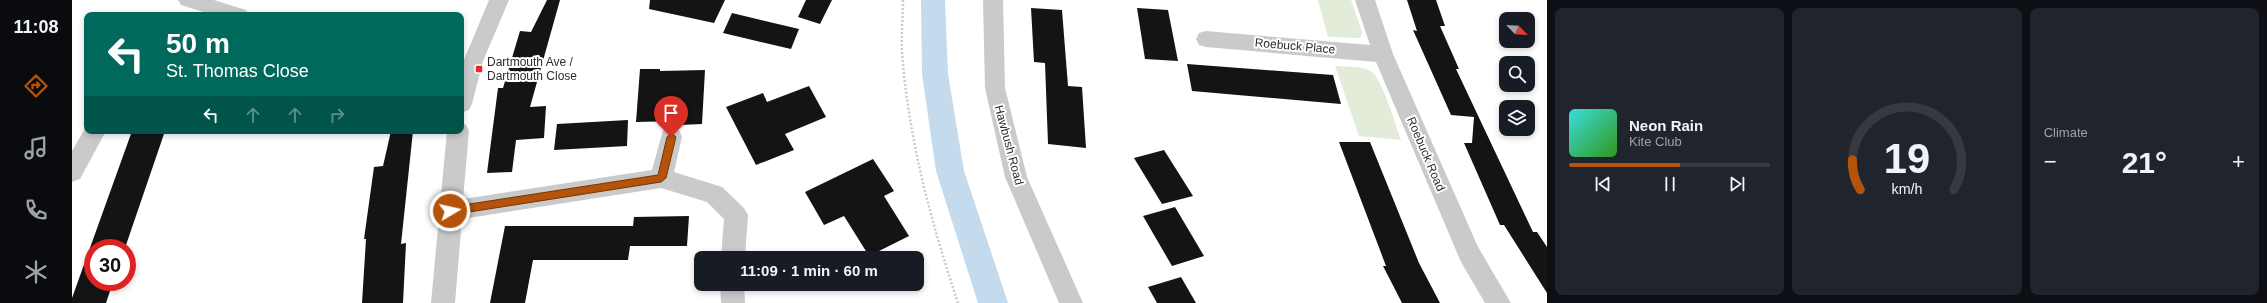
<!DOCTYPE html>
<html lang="en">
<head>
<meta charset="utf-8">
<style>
  body { margin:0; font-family:Arial,sans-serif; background:#20242c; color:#f1f3f6; height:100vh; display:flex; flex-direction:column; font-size:15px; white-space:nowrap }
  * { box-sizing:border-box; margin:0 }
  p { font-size:13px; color:#9ea1a6 }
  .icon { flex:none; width:22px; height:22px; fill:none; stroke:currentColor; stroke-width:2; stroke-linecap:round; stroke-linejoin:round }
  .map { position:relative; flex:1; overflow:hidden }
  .panel { display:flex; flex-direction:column; gap:8px; padding:8px; background:#0d0f14; width:720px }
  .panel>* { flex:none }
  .hud { position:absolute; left:12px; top:12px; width:380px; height:122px; border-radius:8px; box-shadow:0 2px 6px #0003; background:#00695c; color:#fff; overflow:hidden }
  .needle { width:26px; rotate:115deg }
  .fabs { position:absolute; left:1427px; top:12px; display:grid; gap:8px }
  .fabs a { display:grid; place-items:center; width:36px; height:36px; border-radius:8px; background:#171b24; box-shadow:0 2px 6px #0003; font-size:20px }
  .speed { position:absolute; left:12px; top:239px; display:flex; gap:8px; font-size:20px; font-weight:700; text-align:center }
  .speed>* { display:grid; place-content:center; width:52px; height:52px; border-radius:50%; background:#171b24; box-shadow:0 2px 6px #0003; line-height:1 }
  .speed .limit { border:6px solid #d22; background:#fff; color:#111 }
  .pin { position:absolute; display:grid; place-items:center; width:34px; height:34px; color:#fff; margin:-41px -17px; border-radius:50% 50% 50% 0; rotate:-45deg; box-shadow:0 0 4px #0007 }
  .pin .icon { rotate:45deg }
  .me { position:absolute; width:44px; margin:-22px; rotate:81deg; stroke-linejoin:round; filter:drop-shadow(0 0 3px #0008) }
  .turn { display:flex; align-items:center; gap:14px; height:84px; padding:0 16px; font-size:18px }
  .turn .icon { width:52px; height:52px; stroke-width:2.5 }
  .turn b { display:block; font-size:28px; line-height:34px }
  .lanes { display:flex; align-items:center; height:38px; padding:0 16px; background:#0003; justify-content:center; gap:20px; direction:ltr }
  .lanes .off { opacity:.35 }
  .big { font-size:30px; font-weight:600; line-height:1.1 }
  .panel .tile { flex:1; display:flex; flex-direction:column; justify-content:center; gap:6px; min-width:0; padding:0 14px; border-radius:8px; background:#20242c }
  .panel .dial { align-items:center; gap:0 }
  .dial svg { height:104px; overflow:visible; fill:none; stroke:#363941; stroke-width:7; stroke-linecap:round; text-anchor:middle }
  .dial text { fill:#f1f3f6; stroke:none }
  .song { display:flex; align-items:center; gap:12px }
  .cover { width:48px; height:48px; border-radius:6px; background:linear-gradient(135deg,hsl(180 70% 55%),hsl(110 70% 35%)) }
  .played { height:4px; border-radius:2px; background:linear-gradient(90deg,#b45309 55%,#363941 55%) }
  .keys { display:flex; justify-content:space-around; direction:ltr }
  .heat { display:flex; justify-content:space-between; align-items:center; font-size:22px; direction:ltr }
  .panel .tiles { flex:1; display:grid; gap:8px; grid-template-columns:repeat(3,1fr) }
  .trip { position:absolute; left:622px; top:251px; width:230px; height:40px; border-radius:8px; background:#171b24; box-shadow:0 2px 6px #0003; font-weight:600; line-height:40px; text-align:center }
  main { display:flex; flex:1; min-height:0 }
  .tabs { display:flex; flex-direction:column; width:72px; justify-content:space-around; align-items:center; background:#090b0e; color:#9ea1a6 }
  .tabs .icon { width:28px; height:28px }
  .tabs .active { color:#b45309 }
  .tabs b { font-size:18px; color:#f1f3f6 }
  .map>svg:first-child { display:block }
</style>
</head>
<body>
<main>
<nav class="tabs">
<b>11:08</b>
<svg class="icon active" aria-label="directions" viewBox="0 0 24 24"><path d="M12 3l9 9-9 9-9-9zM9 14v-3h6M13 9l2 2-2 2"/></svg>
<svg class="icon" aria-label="music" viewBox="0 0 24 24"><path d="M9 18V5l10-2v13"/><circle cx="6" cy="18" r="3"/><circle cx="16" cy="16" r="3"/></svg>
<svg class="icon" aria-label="phone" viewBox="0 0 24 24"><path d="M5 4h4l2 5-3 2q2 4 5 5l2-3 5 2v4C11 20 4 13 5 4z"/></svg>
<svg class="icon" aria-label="climate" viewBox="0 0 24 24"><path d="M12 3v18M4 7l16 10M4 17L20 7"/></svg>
</nav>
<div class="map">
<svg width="1475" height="303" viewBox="0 0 1475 303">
  <rect width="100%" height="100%" fill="#fff"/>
  <g fill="#e2ecd9">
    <polygon points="1246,0 1279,0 1290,32 1288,38 1256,37"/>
    <path d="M1263,66C1274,67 1290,65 1300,72C1310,79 1324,126 1329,140L1287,136Z"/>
  </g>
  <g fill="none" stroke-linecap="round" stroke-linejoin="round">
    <polygon fill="#c4dbed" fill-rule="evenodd" points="849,0 873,0 876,74 892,171 936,303 906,303 864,171 850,74"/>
  </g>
  <g fill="#141414">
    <polygon points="475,0 488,0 458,107 474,106 472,138 444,140 440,172 415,173 426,88 431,88 448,31 459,32"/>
    <polygon points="578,0 653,0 642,23 577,9"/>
    <polygon points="734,0 760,0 748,24 726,17"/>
    <polygon points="1335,0 1364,0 1373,26 1368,26 1387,69 1384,69 1461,232 1465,232 1475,247 1475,293 1432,225 1428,225 1392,143 1400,143 1402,117 1379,115 1341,30 1345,31"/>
    <polygon points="959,8 990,10 996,86 1010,87 1014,148 976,144 973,63 962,62"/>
    <polygon points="1065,8 1096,10 1106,61 1073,59"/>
    <polygon points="660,13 727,29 719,49 651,33"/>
    <polygon points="1115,64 1261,75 1269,104 1120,91"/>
    <polygon points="568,69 588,69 588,71 633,70 630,124 608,125 608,121 564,122"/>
    <polygon points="737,86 754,117 713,134 722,150 684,165 654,107 691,93 695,102"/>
    <polygon points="556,120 555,146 482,150 485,124"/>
    <polygon points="60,131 93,131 53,248 21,248 21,282 41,282 34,303 0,303 0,298"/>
    <polygon points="319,131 341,131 329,244 334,243 331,303 290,303 294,239 292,239 302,167 311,166"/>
    <polygon points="1267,142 1298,142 1347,263 1368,303 1330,303 1311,266 1314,266"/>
    <polygon points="1092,150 1121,196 1090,204 1062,158"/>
    <polygon points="801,159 822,191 812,196 837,236 797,256 772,216 752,225 733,192"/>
    <polygon points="1103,207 1132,256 1100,266 1071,216"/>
    <polygon points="617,216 615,246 558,246 556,260 461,260 453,303 418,303 433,226 561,226 562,217"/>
    <polygon points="1109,277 1124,303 1085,303 1076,287"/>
  </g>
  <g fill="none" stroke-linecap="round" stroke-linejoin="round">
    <path stroke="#cacaca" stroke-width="2.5" stroke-dasharray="2 2" stroke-linecap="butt" d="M831,0C831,17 829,34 830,52C836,137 859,222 886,303"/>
    <g fill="#cacaca" fill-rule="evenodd">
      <polygon points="106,0 142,0 174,10 177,15 141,15 109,5"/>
      <polygon points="417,0 437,0 411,61 400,104 397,110 389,113 389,67"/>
      <polygon points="911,0 931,0 933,88 955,177 1011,303 987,303 933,177 913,88"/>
      <polygon points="1283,0 1303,0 1321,54 1406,247 1439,303 1413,303 1389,262 1304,62 1134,47 1127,45 1124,39 1127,33 1134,31 1298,45"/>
      <polygon points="389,123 394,125 397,131 391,199 580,170 591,130 599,128 607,130 610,137 602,172 650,187 672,208 676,215 673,258 649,258 652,219 635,202 589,188 390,219 383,303 359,303 375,131 389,131"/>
      <polygon points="15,125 15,131 34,131 8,179 0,182 0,151"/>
      <polygon points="648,284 672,284 673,303 649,303"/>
    </g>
  </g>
  <polygon fill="#b45309" stroke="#753606" points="599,133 604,137 594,178 589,182 378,215 373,211 378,207 586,175 595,137"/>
  <rect fill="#ee252c" stroke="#fff" stroke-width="1.5" x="403" y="65" width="8" height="8" rx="2"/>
  <g text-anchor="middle" stroke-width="4" stroke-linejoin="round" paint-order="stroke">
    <g font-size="12" fill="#2d2d2d" stroke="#fff">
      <text transform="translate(1223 46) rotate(5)" y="4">Roebuck Place</text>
      <text transform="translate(937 145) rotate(75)" y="4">Hawbush Road</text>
      <text transform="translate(1354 154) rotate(67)" y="4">Roebuck Road</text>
    </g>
    <g font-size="12" fill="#2d2d2d" stroke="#fff" text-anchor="start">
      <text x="415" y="66">Dartmouth Ave /<tspan x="415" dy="14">Dartmouth Close</tspan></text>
    </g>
  </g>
</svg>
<div class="fabs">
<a><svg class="needle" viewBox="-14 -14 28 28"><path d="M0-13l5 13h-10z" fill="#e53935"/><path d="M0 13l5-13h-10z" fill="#9ea1a6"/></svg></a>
<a><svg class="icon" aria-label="search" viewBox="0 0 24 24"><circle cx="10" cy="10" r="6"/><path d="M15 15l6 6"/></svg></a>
<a><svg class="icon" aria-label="layers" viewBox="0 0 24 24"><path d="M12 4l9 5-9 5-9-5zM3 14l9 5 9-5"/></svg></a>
</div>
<div class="speed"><div class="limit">30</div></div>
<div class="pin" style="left:599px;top:137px;background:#d93025"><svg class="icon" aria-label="arrive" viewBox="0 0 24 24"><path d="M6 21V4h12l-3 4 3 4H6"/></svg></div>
<svg class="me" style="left:378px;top:211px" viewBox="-20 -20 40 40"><circle r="17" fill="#b45309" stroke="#fff" stroke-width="3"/><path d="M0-11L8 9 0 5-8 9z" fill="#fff"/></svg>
<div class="trip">11:09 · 1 min · 60 m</div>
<div class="hud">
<div class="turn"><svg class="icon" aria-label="left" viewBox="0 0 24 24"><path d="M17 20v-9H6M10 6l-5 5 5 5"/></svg><div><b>50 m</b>St. Thomas Close</div></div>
<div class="lanes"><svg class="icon" aria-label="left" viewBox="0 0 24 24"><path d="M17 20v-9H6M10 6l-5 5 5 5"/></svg><svg class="icon off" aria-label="ahead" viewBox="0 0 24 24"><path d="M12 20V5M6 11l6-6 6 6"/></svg><svg class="icon off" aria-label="ahead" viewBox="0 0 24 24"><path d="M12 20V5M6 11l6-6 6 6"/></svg><svg class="icon off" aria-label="right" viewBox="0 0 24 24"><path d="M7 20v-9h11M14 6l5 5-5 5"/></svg></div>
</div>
</div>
<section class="panel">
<div class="tiles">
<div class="tile">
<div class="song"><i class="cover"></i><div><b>Neon Rain</b><p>Kite Club</p></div></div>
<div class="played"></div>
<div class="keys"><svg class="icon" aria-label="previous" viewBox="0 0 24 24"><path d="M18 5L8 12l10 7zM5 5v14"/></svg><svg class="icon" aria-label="pause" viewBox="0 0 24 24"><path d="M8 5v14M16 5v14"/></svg><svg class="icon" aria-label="next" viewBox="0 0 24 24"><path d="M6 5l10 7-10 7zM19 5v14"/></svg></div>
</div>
<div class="tile dial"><svg viewBox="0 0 100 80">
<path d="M14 69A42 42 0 1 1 86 69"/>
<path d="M14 69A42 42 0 0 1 8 46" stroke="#b45309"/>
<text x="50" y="56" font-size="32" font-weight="700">19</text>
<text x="50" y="72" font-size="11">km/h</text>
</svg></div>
<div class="tile"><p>Climate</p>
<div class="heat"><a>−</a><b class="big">21°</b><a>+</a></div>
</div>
</div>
</section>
</main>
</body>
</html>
